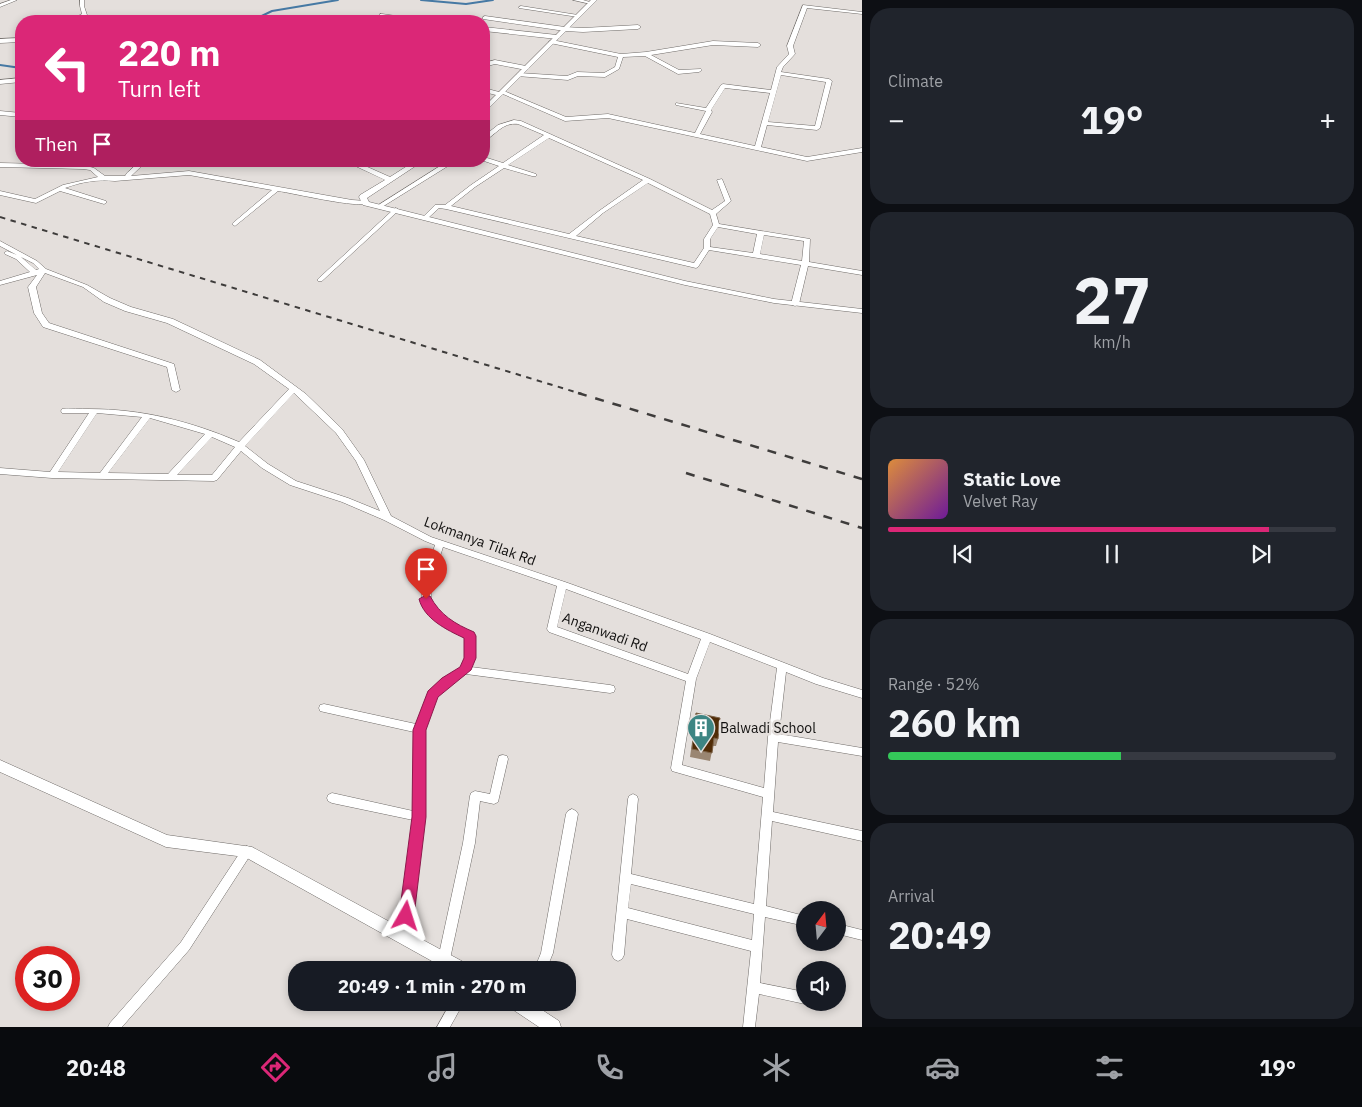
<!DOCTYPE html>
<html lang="en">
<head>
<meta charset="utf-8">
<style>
  body { margin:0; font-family:"IBM Plex Sans",sans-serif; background:#20242c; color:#f1f3f6; height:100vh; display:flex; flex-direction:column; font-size:19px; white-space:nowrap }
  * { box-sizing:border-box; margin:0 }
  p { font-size:16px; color:#9ea1a6 }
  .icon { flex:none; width:28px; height:28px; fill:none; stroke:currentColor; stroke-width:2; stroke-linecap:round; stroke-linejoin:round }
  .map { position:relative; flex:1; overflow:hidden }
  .side { display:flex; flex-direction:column; gap:8px; padding:8px; background:#0d0f14; width:500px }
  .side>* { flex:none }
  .top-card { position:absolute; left:15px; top:15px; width:475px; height:152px; border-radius:20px; box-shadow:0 2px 8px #0003; background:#db2777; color:#fff; overflow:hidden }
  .needle { width:32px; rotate:16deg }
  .fabs { position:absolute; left:796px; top:901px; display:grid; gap:10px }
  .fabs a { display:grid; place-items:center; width:50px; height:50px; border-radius:50%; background:#171b24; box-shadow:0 2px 8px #0003; font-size:25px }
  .speed { position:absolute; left:15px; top:946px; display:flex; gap:10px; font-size:25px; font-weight:700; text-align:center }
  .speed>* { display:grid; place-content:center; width:65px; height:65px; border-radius:50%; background:#171b24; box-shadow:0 2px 8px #0003; line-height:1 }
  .speed .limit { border:8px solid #d22; background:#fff; color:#111 }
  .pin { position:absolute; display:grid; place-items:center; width:42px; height:42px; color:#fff; margin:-51px -21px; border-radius:50% 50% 50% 0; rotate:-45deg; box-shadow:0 0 5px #0007 }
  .pin .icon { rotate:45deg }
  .me { position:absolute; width:55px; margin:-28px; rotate:6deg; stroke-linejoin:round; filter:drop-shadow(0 0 4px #0008) }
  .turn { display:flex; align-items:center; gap:18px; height:105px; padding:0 20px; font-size:22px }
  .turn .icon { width:65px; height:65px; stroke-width:2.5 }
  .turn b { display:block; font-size:35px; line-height:42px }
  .then { display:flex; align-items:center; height:48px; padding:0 20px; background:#0003; gap:10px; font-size:19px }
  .big { font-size:38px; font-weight:800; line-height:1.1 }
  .side .card { flex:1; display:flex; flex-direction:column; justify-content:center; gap:8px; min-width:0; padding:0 18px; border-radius:20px; background:#20242c }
  .side .dial { align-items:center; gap:0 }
  .dial b { font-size:65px; line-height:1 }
  .song { display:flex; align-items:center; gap:15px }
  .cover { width:60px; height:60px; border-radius:8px; background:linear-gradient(135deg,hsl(30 70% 55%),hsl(280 70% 35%)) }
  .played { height:5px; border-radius:2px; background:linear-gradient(90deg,#db2777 85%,#363941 85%) }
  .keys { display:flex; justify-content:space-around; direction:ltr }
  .heat { display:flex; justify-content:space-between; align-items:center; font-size:28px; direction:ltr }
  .charge { height:8px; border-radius:4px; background:linear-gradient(90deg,#34c759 52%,#363941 0) }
  .trip { position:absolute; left:288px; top:961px; width:288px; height:50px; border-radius:20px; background:#171b24; box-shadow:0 2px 8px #0003; font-weight:800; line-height:50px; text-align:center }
  .menu { display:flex; height:80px; justify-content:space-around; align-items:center; background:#090b0e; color:#9ea1a6 }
  .menu .icon { width:35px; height:35px }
  .menu .active { color:#db2777 }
  .menu b { font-size:22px; color:#f1f3f6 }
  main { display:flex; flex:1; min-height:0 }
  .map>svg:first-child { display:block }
</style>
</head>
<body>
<main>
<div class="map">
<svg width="862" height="1027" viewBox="0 0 862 1027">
  <rect width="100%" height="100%" fill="#e4dfdc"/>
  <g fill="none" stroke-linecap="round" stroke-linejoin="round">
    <g stroke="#4679a4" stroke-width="2">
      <polyline points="421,0 466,4 493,0"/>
      <polyline points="244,21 253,20 272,11 338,0"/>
      <polyline points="0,65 21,68"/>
    </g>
    <defs>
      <g id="minor">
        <polygon points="11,0 17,0 0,7 0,4"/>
        <polygon points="80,0 84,0 84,6 87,15 74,21 68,21 82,14 80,6"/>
        <polygon points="573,0 583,0 593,3 591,4"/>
        <path d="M803,5L862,12V14L807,8L793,46L795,54L783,67L781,72L829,79L832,81L820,128L817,130L767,125L761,147L807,157L862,148V152L807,161L608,118L565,121L503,94L500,96L484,92V88L499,92L504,91L566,117L608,114L695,133L706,111L676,105V103L706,108L721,85L723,84L771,90L777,67L789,54L787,46ZM781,75L826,82L815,126L768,122ZM725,88L770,93L755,146L700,134L712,112L711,110Z"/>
        <polygon points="521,6 578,15 580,16 578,17 519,8 519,7"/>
        <polygon points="382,14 418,19 421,21 410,21 380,16 380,14"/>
        <polygon points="485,16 565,27 583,28 638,25 641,27 638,29 583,32 565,31 483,19 483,17"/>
        <polygon points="484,27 557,35 560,37 557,39 484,31"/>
        <polygon points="21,38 21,42 0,43 0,39"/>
        <polygon points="552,40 621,54 646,52 713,41 758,43 761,45 758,47 713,45 651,55 679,70 701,69 702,70 699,72 678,74 645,56 623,57 619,69 605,77 578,76 568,80 517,76 517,74 519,73 567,76 577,72 604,73 615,67 618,57 550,43 549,42"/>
        <polygon points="495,60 526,66 529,68 526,70 495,64 484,67 484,63"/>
        <polygon points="0,111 21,113 21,117 0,115"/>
        <path d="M514,120L521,121L650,179L712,210L725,201L717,180L722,179L731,201L716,214L719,224L810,239L809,262L862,271V275L808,266L799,304L795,306L791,304L801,265L709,250L698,267L696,268L446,209L439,208L427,219H423V217L435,205H445L471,185L499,166L484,161V157L503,163L544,135L518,124C502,122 496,135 484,141V136L498,125ZM549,138L643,180L599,211L569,234L451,206L475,187L504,168L532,176H536V174L508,165ZM648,183L710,214L713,225L704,239V248L694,263L576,236L603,213ZM718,227L757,234L753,253L710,247V239ZM764,235L804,241L802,261L760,254Z"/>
        <path d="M140,161H147L131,176L189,171L352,200L366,201L369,203C359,209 293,193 278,191L235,226L232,224L233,223L272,190L189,175L115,181C98,179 81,182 65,188L106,201V203L104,204L60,191L36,203L0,195V191L35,199L63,185L98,177L90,170L83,169L0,167V163L83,165L94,168L105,176H125L127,173Z"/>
        <polygon points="448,161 456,161 382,207 380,208 377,206"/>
        <polygon points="396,208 399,210 398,211 322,281 318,281 318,279 394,209"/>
        <path d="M0,241L37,261L46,269L87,285L110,298L131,307L173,319L260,360L306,394L342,429L364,460L391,516L431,537L565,582L710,634L823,678L862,690V698L816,684L786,672L779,734L862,748V756L778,742L773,812L862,831V841L772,821L766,906L805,916V926L765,917L760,983L805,992V1002H809L805,1004L759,994L755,1027H743L751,951L627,919L624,955L622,959L618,961L614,959L612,955L628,799L629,796L633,794L637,796L638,799L631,874L754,904L763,797L672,771L671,768L686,681L549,632L547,629L557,586L443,547C426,600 420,607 473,633L475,636V658L471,667L610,685L614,686L615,689L614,692L610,693L466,674L450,685L437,696L424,731L425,817L410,936L408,940L404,941L400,940L398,936L413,820L332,803L328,801L327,798L328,795L332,793L413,811L414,732L324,712L320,711L319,708L320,705L324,704L416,724L429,691L442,679L461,668L465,658V638C408,610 418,598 435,545L425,541L384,520L342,502L290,485L262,468L241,451L217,480L214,481L52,478L0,474V468L50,472L89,413H62L61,411L62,409C71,408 80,409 89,409C142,409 190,421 239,442L289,389L254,364L167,323L125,311L104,302L83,287L45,273L36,287L42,313L49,323L174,364L180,390L176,392L172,390L167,367L43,327L34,313L28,287L37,275L0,285V281L30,272L16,259L5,254L4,253L7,251L17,255L0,246ZM21,257L33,263L39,269L36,270ZM294,393L336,433L356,461L380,511L348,498L296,481L268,464L245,446ZM97,413L142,417L100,473L58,472ZM150,418L205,434L168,474L108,473ZM212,437L235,447L212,475H177ZM566,589L701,639L688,674L557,627ZM710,642L777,668L768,737L764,788L682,765L696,679ZM631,884L754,914L752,940L628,908Z"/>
        <polygon points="503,755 507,756 508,759 498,802 494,804 480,801 475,843 450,959 448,963 444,965 440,963 438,959 463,843 470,796 471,793 475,791 490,794 498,759 499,756"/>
        <polygon points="572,809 576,811 578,814 553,953 546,970 534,970 541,953 566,814 568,811"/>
        <polygon points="247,846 251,848 253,851 251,854 189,950 122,1027 108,1027 110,1023 181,942 243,848"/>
        <polygon points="838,924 862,930 862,940 838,934"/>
        <polygon points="451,1002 464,1002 450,1027 437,1027"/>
      </g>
      <g id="tertiary">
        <polygon points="591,0 597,0 486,111 484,112 484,107"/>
        <polygon points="21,78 21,82 0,84 0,80"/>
        <polygon points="345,161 354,161 390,177 415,161 423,161 367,198 369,202 685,281 774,299 862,309 862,313 774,303 685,285 363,205 359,197 360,195 385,180"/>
      </g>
      <g id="secondary">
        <polygon points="0,760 167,835 252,847 469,965 471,970 448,970 245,857 166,847 0,772"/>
        <polygon points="507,1002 530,1002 559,1021 561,1027 539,1027 509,1007"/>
      </g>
    </defs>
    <use href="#minor" stroke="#6f6b68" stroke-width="1"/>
    <use href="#tertiary" stroke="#6f6b68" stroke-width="1"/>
    <use href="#secondary" stroke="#6f6b68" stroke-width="1"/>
    <use href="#minor" fill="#fff" fill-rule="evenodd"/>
    <use href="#tertiary" fill="#fff" fill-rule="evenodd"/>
    <use href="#secondary" fill="#fff" fill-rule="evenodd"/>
    <polyline stroke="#3e3c3b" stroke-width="2" stroke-dasharray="5.5 5.5" stroke-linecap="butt" points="0,217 582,394"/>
    <g stroke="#3e3c3b" stroke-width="2.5" stroke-dasharray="9 9" stroke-linecap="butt">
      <polyline points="578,393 862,479"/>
      <polyline points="686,473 862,528"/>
    </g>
  </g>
  <polygon fill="#9a8672" points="696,713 718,739 716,746 713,746 710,761 690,757"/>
  <polygon fill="#502c07" stroke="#7c6247" points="696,713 720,718 718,739 714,738 712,753 692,749"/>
  <path fill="#db2777" stroke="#8e194d" d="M426,595L430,596C440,615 455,624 474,632L476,636V658L471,670L438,697L426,730V817L414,916L412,921L406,923L401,921L399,916L412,817L413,730L428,691L442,678L460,667L464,658V638C447,630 424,619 419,599Z"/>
  <defs>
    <symbol id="building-pin" viewBox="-11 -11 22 30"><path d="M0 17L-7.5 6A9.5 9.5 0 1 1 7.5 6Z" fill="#3d8583" stroke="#e4dfdc"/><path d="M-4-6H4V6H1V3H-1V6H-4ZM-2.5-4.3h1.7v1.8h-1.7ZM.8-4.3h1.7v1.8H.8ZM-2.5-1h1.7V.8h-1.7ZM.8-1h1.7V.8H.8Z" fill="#fff"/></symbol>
  </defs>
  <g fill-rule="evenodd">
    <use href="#building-pin" x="685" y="712" width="32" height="43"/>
  </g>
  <g text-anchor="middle" stroke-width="5" stroke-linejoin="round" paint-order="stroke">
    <g font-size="14" fill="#100f0e" stroke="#e4dfdc">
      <text transform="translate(480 541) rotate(20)" y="5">Lokmanya Tilak Rd</text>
      <text transform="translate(605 632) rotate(20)" y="5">Anganwadi Rd</text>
    </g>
    <g font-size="14" fill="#100f0e" stroke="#e4dfdc" text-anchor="start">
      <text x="720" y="733">Balwadi School</text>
    </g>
  </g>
</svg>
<div class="fabs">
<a><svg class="needle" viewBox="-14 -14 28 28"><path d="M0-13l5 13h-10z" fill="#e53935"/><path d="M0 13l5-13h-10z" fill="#9ea1a6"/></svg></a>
<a><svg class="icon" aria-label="sound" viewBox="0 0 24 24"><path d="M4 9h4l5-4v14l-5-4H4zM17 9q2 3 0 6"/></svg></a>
</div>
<div class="speed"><div class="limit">30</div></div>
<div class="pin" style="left:426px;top:599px;background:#d93025"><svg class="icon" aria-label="arrive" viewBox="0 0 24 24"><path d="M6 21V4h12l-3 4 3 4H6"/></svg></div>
<svg class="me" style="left:406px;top:916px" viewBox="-20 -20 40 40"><path d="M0-17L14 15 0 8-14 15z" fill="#db2777" stroke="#fff" stroke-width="4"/></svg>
<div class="trip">20:49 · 1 min · 270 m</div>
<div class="top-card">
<div class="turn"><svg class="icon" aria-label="left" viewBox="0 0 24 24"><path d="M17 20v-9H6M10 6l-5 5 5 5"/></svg><div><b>220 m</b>Turn left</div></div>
<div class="then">Then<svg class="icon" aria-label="arrive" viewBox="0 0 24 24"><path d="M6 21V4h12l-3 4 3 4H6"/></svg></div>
</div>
</div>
<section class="side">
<div class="card"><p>Climate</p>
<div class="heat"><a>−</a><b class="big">19°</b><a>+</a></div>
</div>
<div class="card dial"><b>27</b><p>km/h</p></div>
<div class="card">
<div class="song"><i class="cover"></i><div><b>Static Love</b><p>Velvet Ray</p></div></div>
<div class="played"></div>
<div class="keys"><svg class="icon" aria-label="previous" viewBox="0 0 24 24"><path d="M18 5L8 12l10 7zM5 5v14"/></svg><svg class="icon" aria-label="pause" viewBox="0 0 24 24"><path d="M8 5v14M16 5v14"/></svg><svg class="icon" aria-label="next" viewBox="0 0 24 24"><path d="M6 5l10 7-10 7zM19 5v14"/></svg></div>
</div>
<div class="card"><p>Range · 52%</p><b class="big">260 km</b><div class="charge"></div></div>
<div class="card"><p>Arrival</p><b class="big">20:49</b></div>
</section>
</main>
<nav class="menu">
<b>20:48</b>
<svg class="icon active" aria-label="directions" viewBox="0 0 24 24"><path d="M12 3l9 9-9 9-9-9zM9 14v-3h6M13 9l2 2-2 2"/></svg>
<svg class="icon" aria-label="music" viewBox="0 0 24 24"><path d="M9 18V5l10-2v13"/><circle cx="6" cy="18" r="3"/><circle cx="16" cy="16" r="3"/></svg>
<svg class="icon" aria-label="phone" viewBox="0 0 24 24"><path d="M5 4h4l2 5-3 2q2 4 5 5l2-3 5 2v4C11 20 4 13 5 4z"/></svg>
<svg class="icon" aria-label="climate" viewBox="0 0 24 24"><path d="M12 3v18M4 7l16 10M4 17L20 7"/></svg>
<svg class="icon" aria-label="car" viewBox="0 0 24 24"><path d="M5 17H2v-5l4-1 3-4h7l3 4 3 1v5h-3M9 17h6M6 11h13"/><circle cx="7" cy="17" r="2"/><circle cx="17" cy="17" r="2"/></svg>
<svg class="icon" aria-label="filters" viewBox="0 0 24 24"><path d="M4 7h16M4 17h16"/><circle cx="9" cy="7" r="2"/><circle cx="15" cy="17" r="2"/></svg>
<b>19°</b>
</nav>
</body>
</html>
